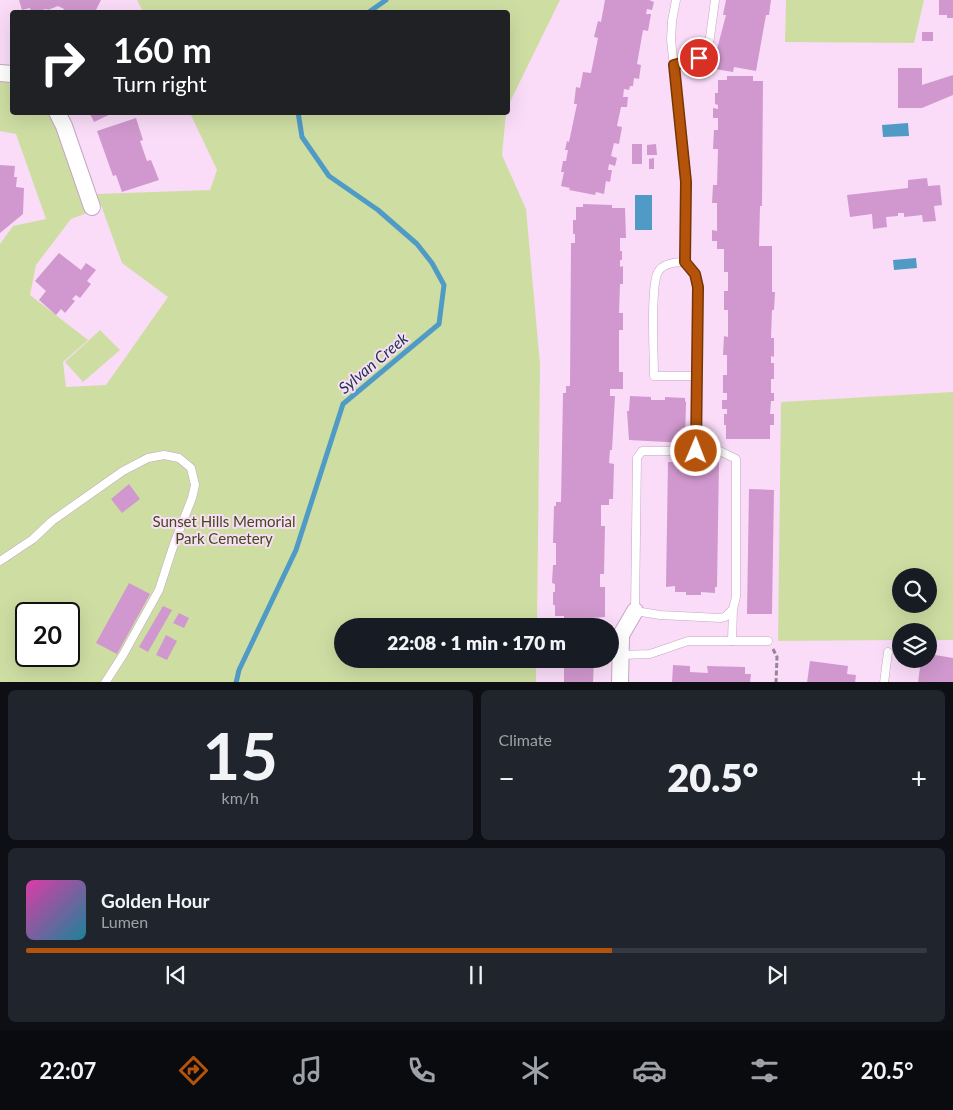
<!DOCTYPE html>
<html lang="en">
<head>
<meta charset="utf-8">
<style>
  body { margin:0; font-family:Lato,sans-serif; background:#20242c; color:#f1f3f6; height:100vh; display:flex; flex-direction:column; font-size:19px; white-space:nowrap }
  * { box-sizing:border-box; margin:0 }
  p { font-size:16px; color:#9ea1a6 }
  .icon { flex:none; width:28px; height:28px; fill:none; stroke:currentColor; stroke-width:2; stroke-linecap:round; stroke-linejoin:round }
  .map { position:relative; height:682px; overflow:hidden }
  .sheet { display:flex; flex-direction:column; gap:8px; padding:8px; background:#0d0f14; flex:1 }
  .sheet>* { flex:none }
  .guide { position:absolute; left:10px; top:10px; width:500px; height:105px; border-radius:5px; box-shadow:0 5px 20px #0002; background:#202124; color:#fff; overflow:hidden }
  .controls { position:absolute; left:892px; top:568px; display:grid; gap:10px }
  .controls a { display:grid; place-items:center; width:45px; height:45px; border-radius:50%; background:#171b24; box-shadow:0 5px 20px #0002; font-size:25px }
  .speed { position:absolute; left:15px; top:602px; display:flex; gap:10px; font-size:25px; font-weight:700; text-align:center }
  .speed>* { display:grid; place-content:center; width:65px; height:65px; border-radius:50%; background:#171b24; box-shadow:0 5px 20px #0002; line-height:1 }
  .speed .limit { border:2px solid #111; border-radius:8px; background:#fff; color:#111 }
  .pin { position:absolute; display:grid; place-items:center; width:42px; height:42px; color:#fff; margin:-21px; border:2px solid #fff; border-radius:50%; box-shadow:0 1px 5px #0007 }
  .me { position:absolute; width:55px; margin:-28px; rotate:1deg; stroke-linejoin:round; filter:drop-shadow(0 0 4px #0008) }
  .turn { display:flex; align-items:center; gap:18px; height:105px; padding:0 20px; font-size:22px }
  .turn .icon { width:65px; height:65px; stroke-width:2.5 }
  .turn b { display:block; font-size:35px; line-height:42px }
  .big { font-size:38px; font-weight:800; line-height:1.1 }
  .sheet .card { flex:1; display:flex; flex-direction:column; justify-content:center; gap:8px; min-width:0; padding:0 18px; border-radius:8px; background:#20242c }
  .sheet .dial { align-items:center; gap:0 }
  .dial b { font-size:65px; line-height:1 }
  .song { display:flex; align-items:center; gap:15px }
  .cover { width:60px; height:60px; border-radius:8px; background:linear-gradient(135deg,hsl(320 70% 55%),hsl(190 70% 35%)) }
  .played { height:5px; border-radius:2px; background:linear-gradient(90deg,#b45309 65%,#363941 65%) }
  .keys { display:flex; justify-content:space-around; direction:ltr }
  .heat { display:flex; justify-content:space-between; align-items:center; font-size:28px; direction:ltr }
  .sheet .tiles { flex:1; display:grid; gap:8px; grid-template-columns:1fr 1fr }
  .card:last-child { grid-column:span 2 }
  .trip { position:absolute; left:334px; top:618px; width:285px; height:50px; border-radius:25px; background:#171b24; box-shadow:0 5px 20px #0002; font-weight:800; line-height:50px; text-align:center }
  .tabs { display:flex; height:80px; justify-content:space-around; align-items:center; background:#090b0e; color:#9ea1a6 }
  .tabs .icon { width:35px; height:35px }
  .tabs .current { color:#b45309 }
  .tabs b { font-size:22px; color:#f1f3f6 }
  .map>svg:first-child { display:block }
</style>
</head>
<body>
<div class="map">
<svg width="953" height="683" viewBox="0 0 953 683">
  <rect width="100%" height="100%" fill="#fadcf8"/>
  <g fill="#cedea3" fill-rule="evenodd">
    <polygon points="137,0 560,0 508,106 508,12 143,12"/>
    <polygon points="786,0 924,0 914,43 785,42"/>
    <path d="M0,80L12,82V112L51,113L87,213L71,219L36,265L30,295L88,340L63,362L66,387L106,385L168,297L122,263L97,194L210,190L217,170L190,113H506L502,155L526,209L540,364L537,626H342V659H536V682H0V244L13,226L46,219L16,134L0,131ZM26,614H69V656H26Z"/>
    <polygon points="100,330 120,350 83,382 65,362"/>
    <path d="M953,392V640H929V631H901V640L778,641L781,402ZM901,576H929V604H901Z"/>
  </g>
  <g fill="#509bc6">
    <polygon points="908,123 909,136 883,137 882,125"/>
    <rect x="635" y="195" width="17" height="35"/>
    <polygon points="916,258 917,268 894,270 893,260"/>
  </g>
  <g fill="none" stroke-linecap="round" stroke-linejoin="round">
    <g stroke="#509bc6" stroke-width="5">
      <polyline points="369,12 386,0"/>
      <polyline points="236,683 239,670 296,550 343,404 439,324 444,285 432,263 417,244 378,210 329,176 302,137 298,112"/>
    </g>
  </g>
  <g fill="#d098ce">
    <polygon points="19,0 101,0 95,12 62,12 64,9 58,6 48,10 47,9 31,12 30,8 22,10"/>
    <polygon points="605,0 649,0 654,2 652,10 647,9 646,14 651,14 648,31 643,30 637,64 641,65 639,79 634,78 633,86 630,86 629,90 624,89 623,97 628,97 627,107 621,107 617,126 622,127 619,144 614,143 611,156 617,158 615,166 609,164 608,170 612,170 610,182 606,181 604,194 596,192 595,195 569,190 570,188 561,186 564,172 561,172 563,161 566,161 568,150 565,150 567,141 569,142 577,104 574,104 576,87 580,88 583,72 591,73 598,38 594,37 598,21 601,22"/>
    <polygon points="726,0 771,0 769,15 766,15 756,71 734,67 733,72 715,69 719,54 716,53 726,15 723,15"/>
    <polygon points="939,0 953,0 953,18 947,18 947,15 939,15"/>
    <rect x="922" y="32" width="11" height="9"/>
    <polygon points="898,68 922,68 922,85 953,75 953,95 922,108 898,108"/>
    <polygon points="727,76 753,76 753,81 763,81 762,206 760,206 759,246 772,246 772,292 775,292 774,310 772,310 771,338 774,338 774,357 771,356 771,363 774,363 774,379 771,379 771,393 774,393 774,401 771,401 770,414 774,414 774,425 770,425 770,439 726,439 726,425 724,425 724,414 727,414 727,409 722,409 722,400 727,400 727,393 723,393 723,375 727,375 727,355 723,355 724,336 728,337 728,310 724,310 724,291 728,291 728,272 724,272 724,249 717,249 717,241 712,241 712,230 717,231 717,203 712,203 713,185 717,185 718,149 713,149 714,130 718,130 718,118 713,118 713,108 718,109 718,105 715,104 715,93 718,93 718,80 727,80"/>
    <polygon points="89,112 115,112 94,122"/>
    <polygon points="136,118 143,140 140,141 147,161 151,160 159,180 122,192 116,175 113,176 97,131"/>
    <rect x="632" y="144" width="10" height="20"/>
    <polygon points="656,144 657,155 647,155 647,145"/>
    <polygon points="654,158 654,169 649,169 649,159"/>
    <polygon points="0,165 15,166 14,177 17,177 16,187 24,188 23,214 0,233"/>
    <polygon points="927,178 928,186 940,185 942,205 934,206 936,221 923,222 922,215 904,217 904,213 898,213 898,216 886,217 887,227 873,229 872,214 850,217 847,195 908,188 908,180"/>
    <polygon points="583,204 612,205 612,208 625,208 626,238 620,238 620,251 622,251 622,260 620,260 620,267 623,266 623,284 620,284 619,313 623,313 623,330 619,330 619,372 623,372 623,389 610,389 610,396 615,396 612,450 610,450 609,463 614,464 613,499 609,499 609,505 601,505 601,526 605,526 604,574 600,574 600,587 605,587 605,617 590,618 590,622 564,621 564,616 555,616 555,605 553,605 553,592 555,592 555,584 552,583 553,565 556,565 556,543 553,543 554,506 556,506 556,502 561,502 563,393 566,393 566,386 570,386 571,243 575,243 575,234 573,234 573,220 576,220 576,207 583,207"/>
    <polygon points="59,253 81,270 86,263 96,270 87,281 91,284 80,298 76,295 72,299 75,301 65,313 61,309 56,315 39,300 46,291 35,281"/>
    <polygon points="630,396 651,397 651,400 665,400 665,397 685,398 685,401 686,402 685,443 629,440 627,411 629,411"/>
    <polygon points="668,462 719,462 717,587 715,587 715,593 701,592 701,595 686,595 686,592 675,592 675,586 666,587"/>
    <polygon points="129,484 140,499 122,513 111,499"/>
    <polygon points="749,489 774,490 772,614 747,614"/>
    <polygon points="129,583 150,594 117,654 96,643"/>
    <polygon points="163,606 172,610 148,652 139,647"/>
    <polygon points="179,613 189,618 184,628 173,623"/>
    <polygon points="166,635 177,641 167,660 156,655"/>
    <polygon points="929,654 953,658 953,683 918,683 921,659 929,659"/>
    <polygon points="564,659 594,659 593,683 564,683"/>
    <polygon points="810,661 848,666 847,674 856,675 855,683 807,683"/>
    <polygon points="673,665 690,666 690,672 708,673 707,666 745,667 745,674 751,674 750,683 672,683"/>
  </g>
  <g fill="none" stroke-linecap="round" stroke-linejoin="round">
    <defs>
      <g id="lane">
        <polyline points="676,0 672,21 671,40 687,182 685,262 695,274 699,287 696,451"/>
        <polyline points="674,65 699,58 708,52 715,0"/>
        <path d="M685,262C676,262 663,263 658,272C650,286 654,357 654,376H697"/>
        <polyline points="0,561 33,539 52,521 123,471 148,458 164,455 179,458 191,468 195,485 192,498 174,544 159,590 123,655 105,683"/>
        <polyline points="732,641 733,609 736,597 736,459 720,451 642,451 637,458 635,611 660,615 720,618 725,617 733,609"/>
        <polyline points="620,655 650,654 688,641 768,641"/>
        <polyline points="884,683 888,652"/>
      </g>
      <g id="street">
        <polyline points="0,73 12,74"/>
        <polyline points="57,112 64,126 92,207"/>
        <polyline points="620,683 621,635 635,611"/>
      </g>
    </defs>
    <use href="#lane" stroke="#c4a7c2" stroke-width="9"/>
    <use href="#street" stroke="#c4a7c2" stroke-width="18"/>
    <polyline stroke="#988497" stroke-width="3" stroke-dasharray="5 2.5" stroke-linecap="butt" points="773,649 777,657 776,683"/>
    <use href="#lane" stroke="#fff" stroke-width="8"/>
    <use href="#street" stroke="#fff" stroke-width="16"/>
  </g>
  <g fill="none" stroke-linecap="round" stroke-linejoin="round">
    <defs>
      <polyline id="route" points="696,451 698,287 695,274 685,262 686,182 674,65 699,58"/>
    </defs>
    <use href="#route" stroke="#753606" stroke-width="12"/>
    <use href="#route" stroke="#b45309" stroke-width="9"/>
  </g>
  <g text-anchor="middle" stroke-width="4" stroke-linejoin="round" paint-order="stroke">
    <g font-size="15" fill="#404c17" stroke="#fadcf8">
      <text x="224" y="527">Sunset Hills Memorial<tspan x="224" dy="17">Park Cemetery</tspan></text>
    </g>
    <g font-size="16" font-style="italic" fill="#16374a" stroke="#fadcf8">
      <text transform="translate(373 363) rotate(-40)" y="6">Sylvan Creek</text>
    </g>
  </g>
</svg>
<div class="controls">
<a><svg class="icon" aria-label="search" viewBox="0 0 24 24"><circle cx="10" cy="10" r="6"/><path d="M15 15l6 6"/></svg></a>
<a><svg class="icon" aria-label="layers" viewBox="0 0 24 24"><path d="M12 4l9 5-9 5-9-5zM3 14l9 5 9-5"/></svg></a>
</div>
<div class="speed"><div class="limit">20</div></div>
<div class="pin" style="left:699px;top:58px;background:#d93025"><svg class="icon" aria-label="arrive" viewBox="0 0 24 24"><path d="M6 21V4h12l-3 4 3 4H6"/></svg></div>
<svg class="me" style="left:696px;top:451px" viewBox="-20 -20 40 40"><circle r="17" fill="#b45309" stroke="#fff" stroke-width="3"/><path d="M0-11L8 9 0 5-8 9z" fill="#fff"/></svg>
<div class="trip">22:08 · 1 min · 170 m</div>
<div class="guide">
<div class="turn"><svg class="icon" aria-label="right" viewBox="0 0 24 24"><path d="M7 20v-9h11M14 6l5 5-5 5"/></svg><div><b>160 m</b>Turn right</div></div>
</div>
</div>
<section class="sheet">
<div class="tiles">
<div class="card dial"><b>15</b><p>km/h</p></div>
<div class="card"><p>Climate</p>
<div class="heat"><a>−</a><b class="big">20.5°</b><a>+</a></div>
</div>
<div class="card">
<div class="song"><i class="cover"></i><div><b>Golden Hour</b><p>Lumen</p></div></div>
<div class="played"></div>
<div class="keys"><svg class="icon" aria-label="previous" viewBox="0 0 24 24"><path d="M18 5L8 12l10 7zM5 5v14"/></svg><svg class="icon" aria-label="pause" viewBox="0 0 24 24"><path d="M8 5v14M16 5v14"/></svg><svg class="icon" aria-label="next" viewBox="0 0 24 24"><path d="M6 5l10 7-10 7zM19 5v14"/></svg></div>
</div>
</div>
</section>
<nav class="tabs">
<b>22:07</b>
<svg class="icon current" aria-label="directions" viewBox="0 0 24 24"><path d="M12 3l9 9-9 9-9-9zM9 14v-3h6M13 9l2 2-2 2"/></svg>
<svg class="icon" aria-label="music" viewBox="0 0 24 24"><path d="M9 18V5l10-2v13"/><circle cx="6" cy="18" r="3"/><circle cx="16" cy="16" r="3"/></svg>
<svg class="icon" aria-label="phone" viewBox="0 0 24 24"><path d="M5 4h4l2 5-3 2q2 4 5 5l2-3 5 2v4C11 20 4 13 5 4z"/></svg>
<svg class="icon" aria-label="climate" viewBox="0 0 24 24"><path d="M12 3v18M4 7l16 10M4 17L20 7"/></svg>
<svg class="icon" aria-label="car" viewBox="0 0 24 24"><path d="M5 17H2v-5l4-1 3-4h7l3 4 3 1v5h-3M9 17h6M6 11h13"/><circle cx="7" cy="17" r="2"/><circle cx="17" cy="17" r="2"/></svg>
<svg class="icon" aria-label="filters" viewBox="0 0 24 24"><path d="M4 7h16M4 17h16"/><circle cx="9" cy="7" r="2"/><circle cx="15" cy="17" r="2"/></svg>
<b>20.5°</b>
</nav>
</body>
</html>
